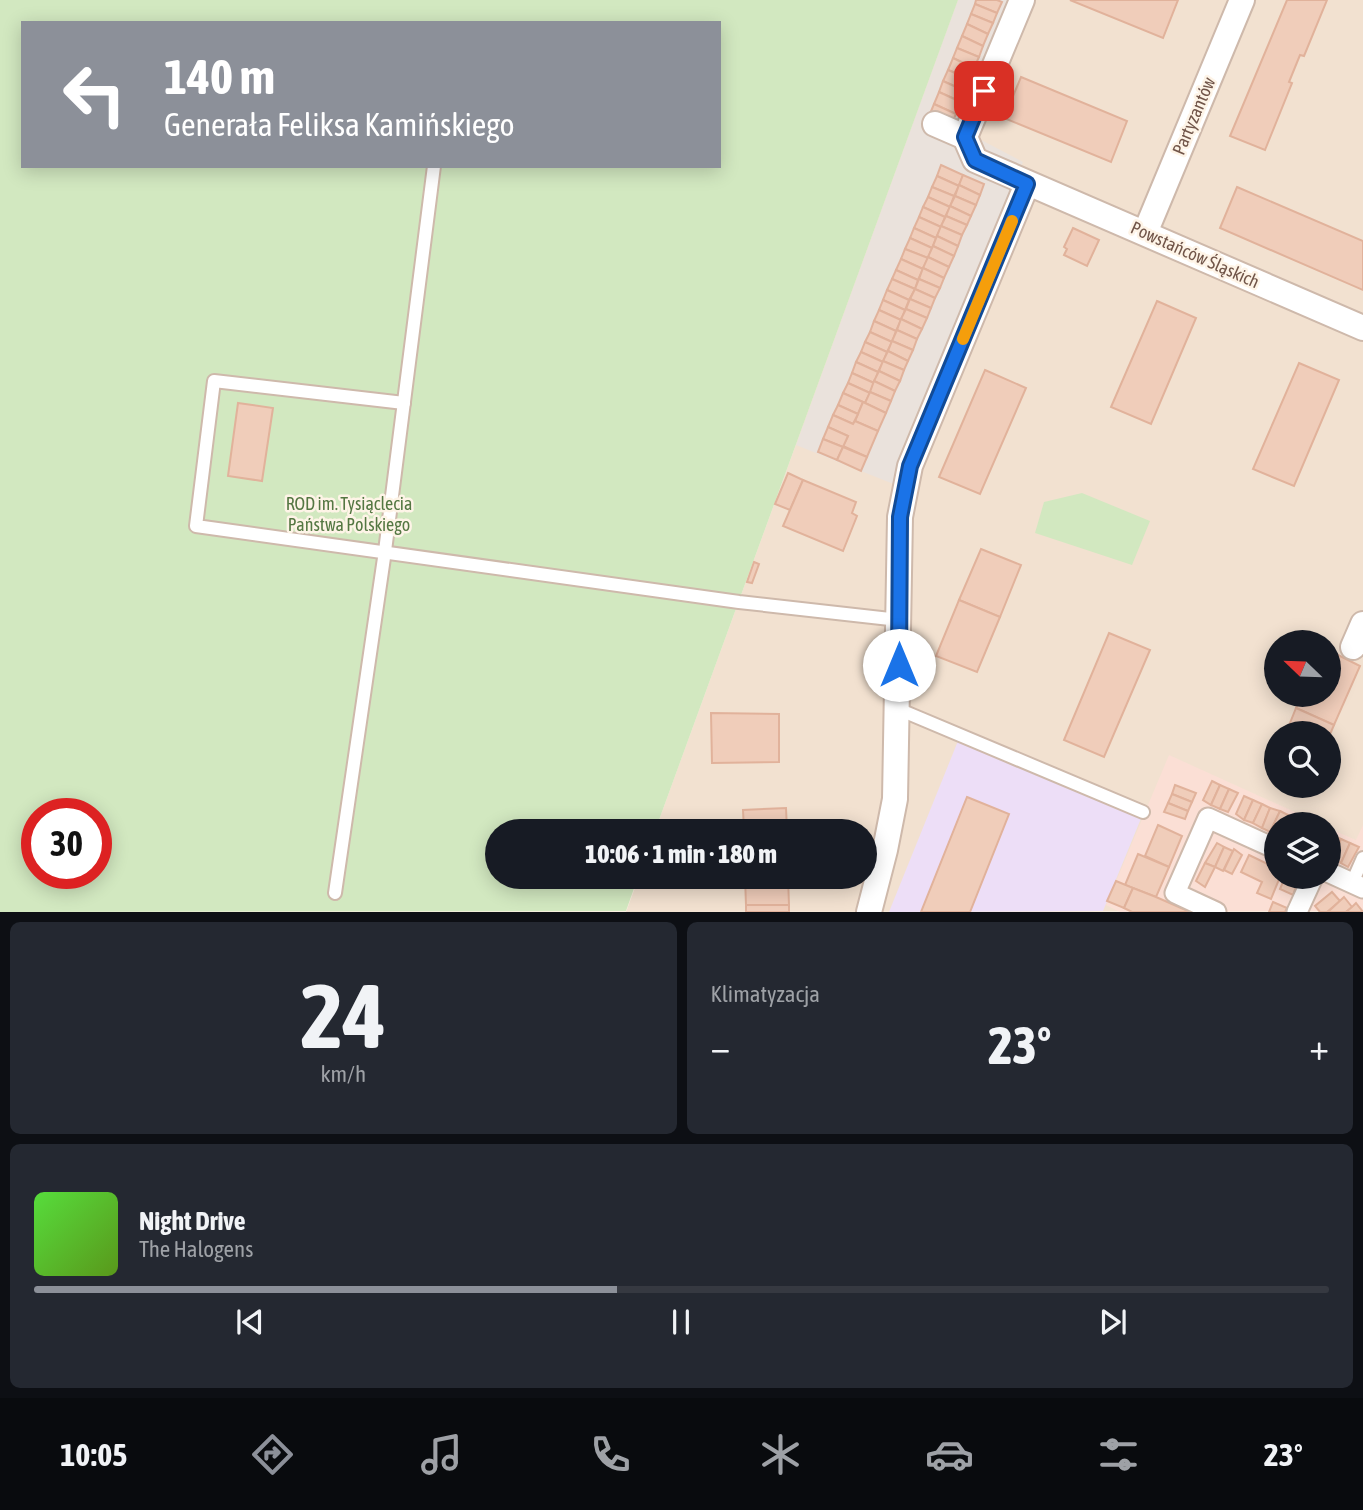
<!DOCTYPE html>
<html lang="pl">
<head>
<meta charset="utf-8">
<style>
  body { margin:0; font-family:"Asap Condensed",sans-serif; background:#242831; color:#f1f3f6; height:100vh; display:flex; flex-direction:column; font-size:26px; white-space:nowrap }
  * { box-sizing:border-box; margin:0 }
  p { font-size:23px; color:#9ea1a6 }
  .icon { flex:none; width:38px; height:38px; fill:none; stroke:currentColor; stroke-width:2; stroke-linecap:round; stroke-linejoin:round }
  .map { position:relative; height:912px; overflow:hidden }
  .panel { display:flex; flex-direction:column; gap:10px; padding:10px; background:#0d0f14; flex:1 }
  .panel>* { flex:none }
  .top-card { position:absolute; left:21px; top:21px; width:700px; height:147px; border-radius:0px; box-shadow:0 4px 18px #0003; background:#8c9099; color:#fff; overflow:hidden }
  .needle { width:46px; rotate:293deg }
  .controls { position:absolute; left:1264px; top:630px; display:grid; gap:14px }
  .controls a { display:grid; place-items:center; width:77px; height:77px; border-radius:50%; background:#171b24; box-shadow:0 4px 18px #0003; font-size:35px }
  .speed { position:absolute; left:21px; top:798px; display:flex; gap:14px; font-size:35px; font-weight:700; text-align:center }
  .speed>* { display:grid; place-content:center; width:91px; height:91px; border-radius:50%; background:#171b24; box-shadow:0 4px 18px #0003; line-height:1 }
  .speed .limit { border:10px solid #d22; background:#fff; color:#111 }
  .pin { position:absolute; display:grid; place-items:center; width:60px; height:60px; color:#fff; margin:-30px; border-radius:14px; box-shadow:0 4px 10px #0006 }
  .me { position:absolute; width:77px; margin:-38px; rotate:0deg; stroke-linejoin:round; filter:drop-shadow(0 0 5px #0008) }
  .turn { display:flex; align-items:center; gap:24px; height:147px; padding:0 28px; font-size:32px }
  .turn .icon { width:91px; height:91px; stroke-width:2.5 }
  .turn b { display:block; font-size:49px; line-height:60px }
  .big { font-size:52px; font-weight:800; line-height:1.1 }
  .panel .tile { flex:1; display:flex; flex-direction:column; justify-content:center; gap:10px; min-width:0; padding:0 24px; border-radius:10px; background:#242831 }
  .panel .dial { align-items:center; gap:0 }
  .dial b { font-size:91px; line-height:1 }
  .song { display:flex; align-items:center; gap:21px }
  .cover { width:84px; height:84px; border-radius:10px; background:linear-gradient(135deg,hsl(110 70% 55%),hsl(90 70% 35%)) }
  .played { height:7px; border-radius:4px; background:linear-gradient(90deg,#8c9099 45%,#363941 45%) }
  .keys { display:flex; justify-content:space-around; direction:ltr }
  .heat { display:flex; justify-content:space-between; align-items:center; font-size:38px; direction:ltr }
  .panel .tiles { flex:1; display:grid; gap:10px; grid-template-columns:1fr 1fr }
  .tile:last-child { grid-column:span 2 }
  .trip { position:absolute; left:485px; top:819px; width:392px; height:70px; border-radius:35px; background:#171b24; box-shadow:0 4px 18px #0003; font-weight:800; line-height:70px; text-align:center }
  .tab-bar { display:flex; height:112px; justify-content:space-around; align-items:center; background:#090b0e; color:#9ea1a6 }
  .tab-bar .icon { width:49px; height:49px }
  .tab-bar .active { color:#8c9099 }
  .tab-bar b { font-size:32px; color:#f1f3f6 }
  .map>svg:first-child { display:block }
</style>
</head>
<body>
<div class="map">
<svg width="1363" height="912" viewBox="0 0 1363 912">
  <rect width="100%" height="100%" fill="#fbf0e1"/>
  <path fill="#f2e1d0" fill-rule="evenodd" d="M958,0H1363V911L626,912L639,877H864V831H655ZM1276,642H1328V695H1276ZM1276,733H1328V786H1276ZM1276,824H1328V877H1276Z"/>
  <polygon fill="#fbdfd5" points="1169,755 1321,824 1276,824 1276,877 1328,877 1328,828 1356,840 1363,825 1363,911 1120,912 1106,905"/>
  <polygon fill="#eae2dc" points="958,0 1018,0 964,131 1023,162 901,451 896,485 796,445"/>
  <polygon fill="#eddef7" points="958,741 1142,816 1103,911 889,912"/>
  <g fill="#d2e8c0" fill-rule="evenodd">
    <path d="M0,0H958L655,831H497V877H638L626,911L0,912ZM23,23H719V166H23ZM37,814H96V873H37Z"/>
    <polygon points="1082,493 1150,521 1132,565 1035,533 1044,502"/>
  </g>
  <g fill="#f0cdba" stroke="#e1b29b" stroke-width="2">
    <polygon points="976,0 997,0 1002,2 997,13 975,4"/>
    <polygon points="1070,0 1178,0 1163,38"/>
    <polygon points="1287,0 1327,0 1304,56 1300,55 1289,82 1292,83 1265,150 1230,136"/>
    <polygon points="975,4 997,13 993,23 971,14"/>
    <polygon points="971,14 993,23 988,34 967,24"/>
    <polygon points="967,24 988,34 983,46 962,36"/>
    <polygon points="962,36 983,46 979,57 957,48"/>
    <polygon points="957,48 979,57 974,68 953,58"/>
    <polygon points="953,58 974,68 970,79 948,70"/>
    <polygon points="948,70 970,79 965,91 943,81"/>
    <polygon points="1021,77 1127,121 1111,162 1004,118"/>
    <polygon points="943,81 965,91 961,102 939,92"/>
    <polygon points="939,92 961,102 956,114 934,104"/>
    <polygon points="934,104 956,114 951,125 929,116"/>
    <polygon points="941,165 963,175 959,186 937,176"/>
    <polygon points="963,175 984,184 980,195 959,185"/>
    <polygon points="937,176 959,186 954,196 932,187"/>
    <polygon points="959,185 980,195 976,205 955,196"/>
    <polygon points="932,187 954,196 950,207 928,197"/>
    <polygon points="1237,187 1363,241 1363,290 1220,228"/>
    <polygon points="955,196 976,205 971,216 950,206"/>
    <polygon points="928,197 950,207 945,217 923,207"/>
    <polygon points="950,206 971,216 967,225 946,216"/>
    <polygon points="923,207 945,217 941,227 919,217"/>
    <polygon points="946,216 967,225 962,235 941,226"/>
    <polygon points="919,217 941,227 936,238 914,228"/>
    <polygon points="941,226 962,235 958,246 937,236"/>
    <polygon points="914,228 936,238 932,248 910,238"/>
    <polygon points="1073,228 1099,240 1087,266 1064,255 1067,249 1064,247"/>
    <polygon points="937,236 958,246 954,256 933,246"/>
    <polygon points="910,238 932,248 928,258 905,249"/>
    <polygon points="933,246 954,256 949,267 928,257"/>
    <polygon points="905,249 928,258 923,269 901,259"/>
    <polygon points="928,257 949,267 944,278 923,268"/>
    <polygon points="901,259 923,269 918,280 896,270"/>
    <polygon points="923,268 944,278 940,288 919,279"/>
    <polygon points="896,270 918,280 915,289 892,279"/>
    <polygon points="892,279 915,289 909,300 887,290"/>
    <polygon points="919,279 940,288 935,298 915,289"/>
    <polygon points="915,289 935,298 931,308 910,299"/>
    <polygon points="887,290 909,300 905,310 883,300"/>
    <polygon points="910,299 931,308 927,318 906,309"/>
    <polygon points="883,300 905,310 901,320 879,310"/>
    <polygon points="1157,301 1196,318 1151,424 1111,407"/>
    <polygon points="906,309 927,318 922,329 901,319"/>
    <polygon points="879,310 901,320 896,331 874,321"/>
    <polygon points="901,319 922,329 917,339 897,330"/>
    <polygon points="874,321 896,331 892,342 870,332"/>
    <polygon points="897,330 917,339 913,350 892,341"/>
    <polygon points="870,332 892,342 887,352 865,342"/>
    <polygon points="892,341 913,350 908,361 888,351"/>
    <polygon points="865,342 887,352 883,362 861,352"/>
    <polygon points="888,351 908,361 904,370 883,361"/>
    <polygon points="861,352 883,362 878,372 856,362"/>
    <polygon points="883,361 904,370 900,381 879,371"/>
    <polygon points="856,362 878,372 874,383 852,373"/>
    <polygon points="1299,363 1339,380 1294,486 1253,469"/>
    <polygon points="985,370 1026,388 980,494 939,477"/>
    <polygon points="879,371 900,381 895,391 874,381"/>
    <polygon points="852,373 874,383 870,393 848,383"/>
    <polygon points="874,381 895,391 891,401 870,392"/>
    <polygon points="848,383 870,393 865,403 843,393"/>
    <polygon points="870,392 891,401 886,413 865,403"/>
    <polygon points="843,393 863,402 858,414 838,405"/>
    <polygon points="863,402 886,413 878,431 855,421"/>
    <polygon points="238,403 273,408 262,481 228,476"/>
    <polygon points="838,405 858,414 853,424 833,415"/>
    <polygon points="833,415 853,424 855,421 878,431 867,457 843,446 848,436 828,427"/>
    <polygon points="828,427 848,436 843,447 823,439"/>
    <polygon points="823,439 843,447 837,460 818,452"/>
    <polygon points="843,447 867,457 861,471 837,460"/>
    <polygon points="788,473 803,480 790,510 775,504"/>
    <polygon points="803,480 856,502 852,513 857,516 843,551 783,526"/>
    <polygon points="981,549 1021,565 1000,617 959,600"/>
    <polygon points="754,562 759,564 752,583 747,582"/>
    <polygon points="959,600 1000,617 977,672 936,656"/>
    <polygon points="1109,633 1150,650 1104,757 1064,740"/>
    <polygon points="1328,650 1360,666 1334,725 1296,708 1302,695 1328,695"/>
    <polygon points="1296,708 1334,725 1328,739 1328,733 1286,733"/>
    <polygon points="711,713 779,714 779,762 712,763"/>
    <polygon points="1212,781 1220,785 1211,805 1203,800"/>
    <polygon points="1175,785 1196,793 1192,802 1172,794"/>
    <polygon points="1220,785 1229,789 1220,809 1211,805"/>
    <polygon points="1229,789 1238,793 1228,812 1220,809"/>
    <polygon points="1172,794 1192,802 1188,811 1168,803"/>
    <polygon points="1244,796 1253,800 1244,820 1236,814"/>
    <polygon points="967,797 1009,814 970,912 921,912"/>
    <polygon points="1253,800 1262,804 1253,823 1244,820"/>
    <polygon points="1168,803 1188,811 1185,819 1164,812"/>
    <polygon points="1262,804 1270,808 1262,828 1253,823"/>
    <polygon points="786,808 787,831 744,831 743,810"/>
    <polygon points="1270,808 1280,811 1270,832 1262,828"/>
    <polygon points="1280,811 1288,815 1284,824 1276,824 1276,834 1270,832"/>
    <polygon points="1288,815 1297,819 1295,824 1284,824"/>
    <polygon points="1158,825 1182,836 1169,867 1145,856"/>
    <polygon points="1332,835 1341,839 1332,859 1328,857 1328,844"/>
    <polygon points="1341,839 1350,843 1341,863 1332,859"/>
    <polygon points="1217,843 1224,847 1215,867 1205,863"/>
    <polygon points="1350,843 1359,847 1348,867 1341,863"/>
    <polygon points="1224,847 1233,851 1223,871 1215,867"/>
    <polygon points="1234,849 1242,855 1232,874 1224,870"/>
    <polygon points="1138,854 1169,867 1156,897 1125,885"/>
    <polygon points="1249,855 1276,868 1276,877 1280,877 1271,899 1257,893 1262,882 1241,872"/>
    <polygon points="1205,863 1215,867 1205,887 1196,881"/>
    <polygon points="745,877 788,877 789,905 746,905"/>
    <polygon points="1285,877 1298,881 1293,895 1280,889"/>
    <polygon points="1116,881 1133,888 1124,908 1107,901"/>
    <polygon points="1133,888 1156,897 1190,912 1132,912 1124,908"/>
    <polygon points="1332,892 1340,901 1327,912 1320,912 1315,906"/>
    <polygon points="1344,897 1352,907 1346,912 1328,912"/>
    <polygon points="1273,902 1287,908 1285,912 1269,912"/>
    <polygon points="1356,903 1363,912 1346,912 1352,907"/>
    <rect x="746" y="905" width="43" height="7"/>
  </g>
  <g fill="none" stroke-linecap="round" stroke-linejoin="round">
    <defs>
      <g id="service">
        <polyline points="404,403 214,381 196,526 739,602 899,620"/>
        <polyline points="898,709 1143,812"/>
        <polyline points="1352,883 1363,858"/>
        <polyline points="335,893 385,551 434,166"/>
      </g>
      <g id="pedestrian">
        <polyline points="1328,872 1363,888"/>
        <polyline points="1216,912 1175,893 1208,818 1276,849"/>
        <polyline points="1297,912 1313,877"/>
      </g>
      <g id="minor">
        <polyline points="1022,0 965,137 975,160 1363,328"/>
        <polyline points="935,124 965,137"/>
        <polyline points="1145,233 1242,0"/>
        <polyline points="1353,647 1363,624"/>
        <polyline points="869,912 885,850 895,799 900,517 910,466 1027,184"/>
      </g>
    </defs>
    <use href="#service" stroke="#ceb9ab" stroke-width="16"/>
    <use href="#pedestrian" stroke="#ceb9ab" stroke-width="23"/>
    <use href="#minor" stroke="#ceb9ab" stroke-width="28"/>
    <use href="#service" stroke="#fff" stroke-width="12"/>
    <use href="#pedestrian" stroke="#fff" stroke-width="19"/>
    <use href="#minor" stroke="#fff" stroke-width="24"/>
  </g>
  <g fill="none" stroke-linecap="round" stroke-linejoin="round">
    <defs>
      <polyline id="route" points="899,665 900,517 910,466 1027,184 975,160 965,137 984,91"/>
    </defs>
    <use href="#route" stroke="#114b97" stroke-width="18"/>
    <use href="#route" stroke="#1a73e8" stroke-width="12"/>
    <polyline stroke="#f59e0b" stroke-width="12" points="963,339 1012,221"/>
  </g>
  <g text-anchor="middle" stroke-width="5" stroke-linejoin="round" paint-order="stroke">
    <g font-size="18" fill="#715549" stroke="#fef4e7">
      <text transform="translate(1194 116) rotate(-67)" y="6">Partyzantów</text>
      <text transform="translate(1195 255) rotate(24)" y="6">Powstańców Śląskich</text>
    </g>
    <g font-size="18" fill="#547742" stroke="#fef4e7">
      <text x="349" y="510">ROD im. Tysiąclecia<tspan x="349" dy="21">Państwa Polskiego</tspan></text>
    </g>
  </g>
</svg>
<div class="controls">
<a><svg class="needle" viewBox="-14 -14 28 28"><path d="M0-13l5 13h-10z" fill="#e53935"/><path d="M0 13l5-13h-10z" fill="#9ea1a6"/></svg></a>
<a><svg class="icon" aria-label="search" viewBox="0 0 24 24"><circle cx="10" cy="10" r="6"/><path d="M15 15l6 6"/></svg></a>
<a><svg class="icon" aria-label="layers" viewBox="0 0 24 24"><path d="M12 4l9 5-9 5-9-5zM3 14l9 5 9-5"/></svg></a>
</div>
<div class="speed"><div class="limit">30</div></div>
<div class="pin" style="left:984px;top:91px;background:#d93025"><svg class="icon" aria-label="arrive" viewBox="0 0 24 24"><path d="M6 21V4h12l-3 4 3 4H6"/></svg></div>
<svg class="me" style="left:899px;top:665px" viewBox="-20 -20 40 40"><circle r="19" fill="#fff"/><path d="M0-13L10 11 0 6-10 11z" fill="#1a73e8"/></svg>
<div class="trip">10:06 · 1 min · 180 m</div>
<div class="top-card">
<div class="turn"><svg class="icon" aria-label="left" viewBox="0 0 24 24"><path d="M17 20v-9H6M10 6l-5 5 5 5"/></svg><div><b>140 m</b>Generała Feliksa Kamińskiego</div></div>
</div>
</div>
<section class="panel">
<div class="tiles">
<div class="tile dial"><b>24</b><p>km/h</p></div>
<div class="tile"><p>Klimatyzacja</p>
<div class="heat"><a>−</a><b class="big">23°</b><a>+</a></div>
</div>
<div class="tile">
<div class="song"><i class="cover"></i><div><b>Night Drive</b><p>The Halogens</p></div></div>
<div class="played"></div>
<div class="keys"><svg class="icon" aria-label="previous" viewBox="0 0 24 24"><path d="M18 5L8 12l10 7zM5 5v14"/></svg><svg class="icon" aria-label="pause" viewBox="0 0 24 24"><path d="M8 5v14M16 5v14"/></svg><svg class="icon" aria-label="next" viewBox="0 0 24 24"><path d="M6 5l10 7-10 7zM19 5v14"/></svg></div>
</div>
</div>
</section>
<nav class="tab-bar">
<b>10:05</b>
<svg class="icon active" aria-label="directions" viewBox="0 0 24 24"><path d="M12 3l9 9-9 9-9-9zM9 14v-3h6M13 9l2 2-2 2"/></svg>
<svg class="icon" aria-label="music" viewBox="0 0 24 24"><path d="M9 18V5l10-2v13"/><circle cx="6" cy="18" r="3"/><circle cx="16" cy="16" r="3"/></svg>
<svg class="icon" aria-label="phone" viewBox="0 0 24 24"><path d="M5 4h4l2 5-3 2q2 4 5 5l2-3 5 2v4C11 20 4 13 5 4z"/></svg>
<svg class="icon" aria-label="climate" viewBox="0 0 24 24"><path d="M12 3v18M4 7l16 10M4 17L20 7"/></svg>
<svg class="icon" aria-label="car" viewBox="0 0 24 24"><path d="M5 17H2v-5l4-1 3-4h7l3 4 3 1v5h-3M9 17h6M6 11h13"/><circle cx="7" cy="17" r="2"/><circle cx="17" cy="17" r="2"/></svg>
<svg class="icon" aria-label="filters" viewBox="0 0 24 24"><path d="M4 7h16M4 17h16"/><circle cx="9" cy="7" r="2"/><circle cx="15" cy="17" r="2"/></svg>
<b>23°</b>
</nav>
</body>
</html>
